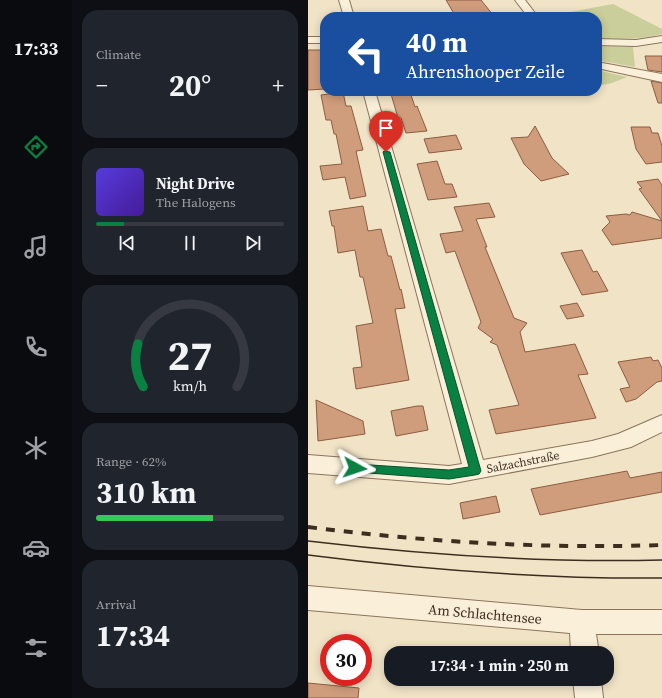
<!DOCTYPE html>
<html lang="en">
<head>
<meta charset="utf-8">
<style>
  body { margin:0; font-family:"Source Serif 4",serif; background:#20242c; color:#f1f3f6; height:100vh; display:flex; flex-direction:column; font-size:15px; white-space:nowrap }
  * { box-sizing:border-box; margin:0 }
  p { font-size:13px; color:#9ea1a6 }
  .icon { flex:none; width:22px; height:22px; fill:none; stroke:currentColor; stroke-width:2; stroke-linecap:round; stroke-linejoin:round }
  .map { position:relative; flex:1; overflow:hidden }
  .side { display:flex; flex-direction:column; gap:10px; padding:10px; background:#0d0f14; width:236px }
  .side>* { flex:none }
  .top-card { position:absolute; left:12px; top:12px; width:282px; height:84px; border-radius:16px; box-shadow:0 2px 10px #0003; background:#1a4fa0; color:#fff; overflow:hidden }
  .speed { position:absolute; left:12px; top:634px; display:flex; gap:8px; font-size:20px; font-weight:700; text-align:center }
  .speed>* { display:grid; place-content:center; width:52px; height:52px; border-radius:50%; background:#171b24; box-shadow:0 2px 10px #0003; line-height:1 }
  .speed .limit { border:6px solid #d22; background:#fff; color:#111 }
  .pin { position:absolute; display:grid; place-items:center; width:34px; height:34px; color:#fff; margin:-41px -17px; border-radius:50% 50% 50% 0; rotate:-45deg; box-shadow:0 0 4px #0007 }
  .pin .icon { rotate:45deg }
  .me { position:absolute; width:44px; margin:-22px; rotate:95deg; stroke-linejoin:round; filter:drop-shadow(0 0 3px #0008) }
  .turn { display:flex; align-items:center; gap:14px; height:84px; padding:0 20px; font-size:18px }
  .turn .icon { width:52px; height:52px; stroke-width:2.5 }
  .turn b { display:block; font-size:28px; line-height:34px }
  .big { font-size:30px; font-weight:700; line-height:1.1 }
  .side .card { flex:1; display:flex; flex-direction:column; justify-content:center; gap:6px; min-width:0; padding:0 14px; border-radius:16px; background:#20242c }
  .side .dial { align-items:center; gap:0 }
  .dial svg { height:104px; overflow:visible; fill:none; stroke:#363941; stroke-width:7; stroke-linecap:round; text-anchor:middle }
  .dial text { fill:#f1f3f6; stroke:none }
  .song { display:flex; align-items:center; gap:12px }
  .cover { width:48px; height:48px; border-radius:6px; background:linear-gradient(135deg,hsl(250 70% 55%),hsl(260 70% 35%)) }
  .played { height:4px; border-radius:2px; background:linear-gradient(90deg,#0b8043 15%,#363941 15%) }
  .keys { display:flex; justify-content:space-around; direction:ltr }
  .heat { display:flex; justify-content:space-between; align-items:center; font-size:22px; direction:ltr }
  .charge { height:6px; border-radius:3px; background:linear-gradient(90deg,#34c759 62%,#363941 0) }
  .trip { position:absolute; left:76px; top:646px; width:230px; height:40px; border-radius:16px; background:#171b24; box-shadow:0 2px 10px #0003; font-weight:700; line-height:40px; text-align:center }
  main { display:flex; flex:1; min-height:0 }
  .tabs { display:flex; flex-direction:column; width:72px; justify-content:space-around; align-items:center; background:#090b0e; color:#9ea1a6 }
  .tabs .icon { width:28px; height:28px }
  .tabs .selected { color:#0b8043 }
  .tabs b { font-size:18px; color:#f1f3f6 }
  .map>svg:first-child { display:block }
</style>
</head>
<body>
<main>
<nav class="tabs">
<b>17:33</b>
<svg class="icon selected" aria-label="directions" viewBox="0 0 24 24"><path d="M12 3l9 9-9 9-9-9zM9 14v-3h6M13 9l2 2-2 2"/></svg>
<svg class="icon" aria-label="music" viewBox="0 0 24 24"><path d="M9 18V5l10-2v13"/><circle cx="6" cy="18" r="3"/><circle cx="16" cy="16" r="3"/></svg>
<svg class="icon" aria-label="phone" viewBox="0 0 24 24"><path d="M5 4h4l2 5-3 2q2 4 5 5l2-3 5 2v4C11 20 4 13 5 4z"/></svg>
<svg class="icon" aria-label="climate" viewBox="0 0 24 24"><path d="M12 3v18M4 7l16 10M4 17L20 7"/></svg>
<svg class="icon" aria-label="car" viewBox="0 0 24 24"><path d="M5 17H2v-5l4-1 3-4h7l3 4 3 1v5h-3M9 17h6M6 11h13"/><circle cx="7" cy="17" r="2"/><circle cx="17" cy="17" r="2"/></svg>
<svg class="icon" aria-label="filters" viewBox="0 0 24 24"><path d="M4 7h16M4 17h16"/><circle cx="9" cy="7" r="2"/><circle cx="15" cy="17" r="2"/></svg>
</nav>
<section class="side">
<div class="card"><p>Climate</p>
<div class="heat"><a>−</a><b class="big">20°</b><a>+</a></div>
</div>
<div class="card">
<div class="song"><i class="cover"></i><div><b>Night Drive</b><p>The Halogens</p></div></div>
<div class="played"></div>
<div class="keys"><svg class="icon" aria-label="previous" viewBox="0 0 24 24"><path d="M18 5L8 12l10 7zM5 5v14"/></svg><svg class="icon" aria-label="pause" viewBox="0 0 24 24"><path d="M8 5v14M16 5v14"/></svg><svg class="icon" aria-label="next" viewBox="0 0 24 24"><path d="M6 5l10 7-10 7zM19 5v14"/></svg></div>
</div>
<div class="card dial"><svg viewBox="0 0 100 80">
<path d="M14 69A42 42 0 1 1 86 69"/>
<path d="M14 69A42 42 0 0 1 10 36" stroke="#0b8043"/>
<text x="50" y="56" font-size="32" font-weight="700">27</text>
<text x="50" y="72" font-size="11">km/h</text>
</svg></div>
<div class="card"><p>Range · 62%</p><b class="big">310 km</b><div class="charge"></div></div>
<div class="card"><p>Arrival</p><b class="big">17:34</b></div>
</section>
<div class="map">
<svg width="354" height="698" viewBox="0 0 354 698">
  <rect width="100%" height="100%" fill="#f0e3c6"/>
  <g fill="#c9ce9a">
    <path d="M305,4L354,29V34C333,40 311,39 289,38V17L241,16Z"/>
    <polygon points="289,46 325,47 327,67 289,60"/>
    <polygon points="289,70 319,77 304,83 289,86"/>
  </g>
  <g fill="#cf9d7c" stroke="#8c5d40">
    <polygon points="138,0 173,0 185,15 148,17"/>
    <polygon points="0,50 17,50 17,89 0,90"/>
    <polygon points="337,56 354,56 354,72 340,70"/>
    <polygon points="343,81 354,83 354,103 350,103"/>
    <polygon points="35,92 38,106 43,106 55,150 48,151 58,196 42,199 37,177 15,180 12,166 34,164 28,134 26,134 23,120 18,120 13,95"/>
    <polygon points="102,92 107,107 109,106 119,131 98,133 93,118 90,118 83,94"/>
    <polygon points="227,126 244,158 261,174 233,181 216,164 203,138 220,137"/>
    <polygon points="323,127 342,127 344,133 350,133 354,146 354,162 338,164 328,149"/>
    <polygon points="148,135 154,149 121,153 116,139"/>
    <polygon points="129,161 137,184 144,184 149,197 120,200 109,164"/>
    <polygon points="350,179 354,185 354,238 304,245 294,230 302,222 298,216 318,214 322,215 324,212 354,221 331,189 334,188 329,182"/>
    <polygon points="181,203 187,217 168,219 179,247 177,247 206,318 219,323 212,332 217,352 267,344 280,374 270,375 288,418 188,434 181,410 211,405 189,345 182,342 185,339 170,328 173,322 147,251 138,253 132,234 155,231 146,207"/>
    <polygon points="55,206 60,231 73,229 80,256 83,256 92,290 93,289 97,308 87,309 101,380 48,389 45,368 54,367 48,326 65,323 55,277 52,277 47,250 30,253 26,226 24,226 21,211"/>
    <polygon points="274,250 285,272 289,271 300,291 274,295 253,253"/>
    <polygon points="269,303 276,316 259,319 252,306"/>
    <polygon points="343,357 345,361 350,360 354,368 354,381 349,382 328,399 318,402 312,389 322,387 310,362"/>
    <polygon points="8,400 55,421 57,434 10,441"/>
    <polygon points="109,406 115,406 120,430 88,436 83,411"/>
    <polygon points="319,471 322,478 354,472 354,492 232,515 223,489"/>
    <polygon points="188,496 192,512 155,519 152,503"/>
    <polygon points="0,683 51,688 50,698 0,698"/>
  </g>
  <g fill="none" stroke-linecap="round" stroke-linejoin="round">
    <defs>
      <g id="minor">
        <polygon points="31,0 41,0 46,17 36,17"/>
        <polygon points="207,0 217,0 230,17 220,17"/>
        <polygon points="354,36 354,42 328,46 289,45 289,39 328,40"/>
        <rect x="0" y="37" width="17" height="6"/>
        <polygon points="289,62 354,74 354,82 289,68"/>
        <polygon points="55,91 67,91 175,460 284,441 310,434 354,415 354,432 323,447 284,457 141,484 0,473 0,455 141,466 154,464"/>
        <polygon points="0,586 274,610 354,610 354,634 288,634 291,653 263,653 262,633 0,610"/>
        <polygon points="265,679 293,679 295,698 267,698"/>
      </g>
    </defs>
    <use href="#minor" stroke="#8c745b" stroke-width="2"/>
    <use href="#minor" fill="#faf0da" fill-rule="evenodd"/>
    <g stroke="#3c2d1f" stroke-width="1.5">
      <path d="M0,541C118,555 235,563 354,560"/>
      <path d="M0,555C118,570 235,579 354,578"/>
    </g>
    <path stroke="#3c2d1f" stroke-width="4" stroke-dasharray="9 9" stroke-linecap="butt" d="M0,527C118,542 235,549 354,545"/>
  </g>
  <polygon fill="#0b8043" stroke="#07532c" points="76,151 82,152 173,471 171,474 167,475 141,479 47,472 43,471 41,468 43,465 47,464 141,470 161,467 75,152"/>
  <g text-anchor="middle" stroke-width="3" stroke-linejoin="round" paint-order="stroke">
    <g font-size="12" fill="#3c2d1f" stroke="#f7edd6">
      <text transform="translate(215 462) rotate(-11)" y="4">Salzachstraße</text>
    </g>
    <g font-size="14" fill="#3c2d1f" stroke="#f7edd6">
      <text transform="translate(177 614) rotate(5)" y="5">Am Schlachtensee</text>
    </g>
  </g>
</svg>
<div class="speed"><div class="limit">30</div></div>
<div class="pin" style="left:78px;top:152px;background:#d93025"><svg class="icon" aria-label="arrive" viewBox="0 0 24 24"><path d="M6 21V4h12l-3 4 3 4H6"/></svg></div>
<svg class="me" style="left:47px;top:468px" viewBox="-20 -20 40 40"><path d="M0-17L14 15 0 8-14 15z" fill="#0b8043" stroke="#fff" stroke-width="4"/></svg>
<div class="trip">17:34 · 1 min · 250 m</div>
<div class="top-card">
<div class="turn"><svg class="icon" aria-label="left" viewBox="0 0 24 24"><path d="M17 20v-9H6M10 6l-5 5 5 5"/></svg><div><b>40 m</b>Ahrenshooper Zeile</div></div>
</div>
</div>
</main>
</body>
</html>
